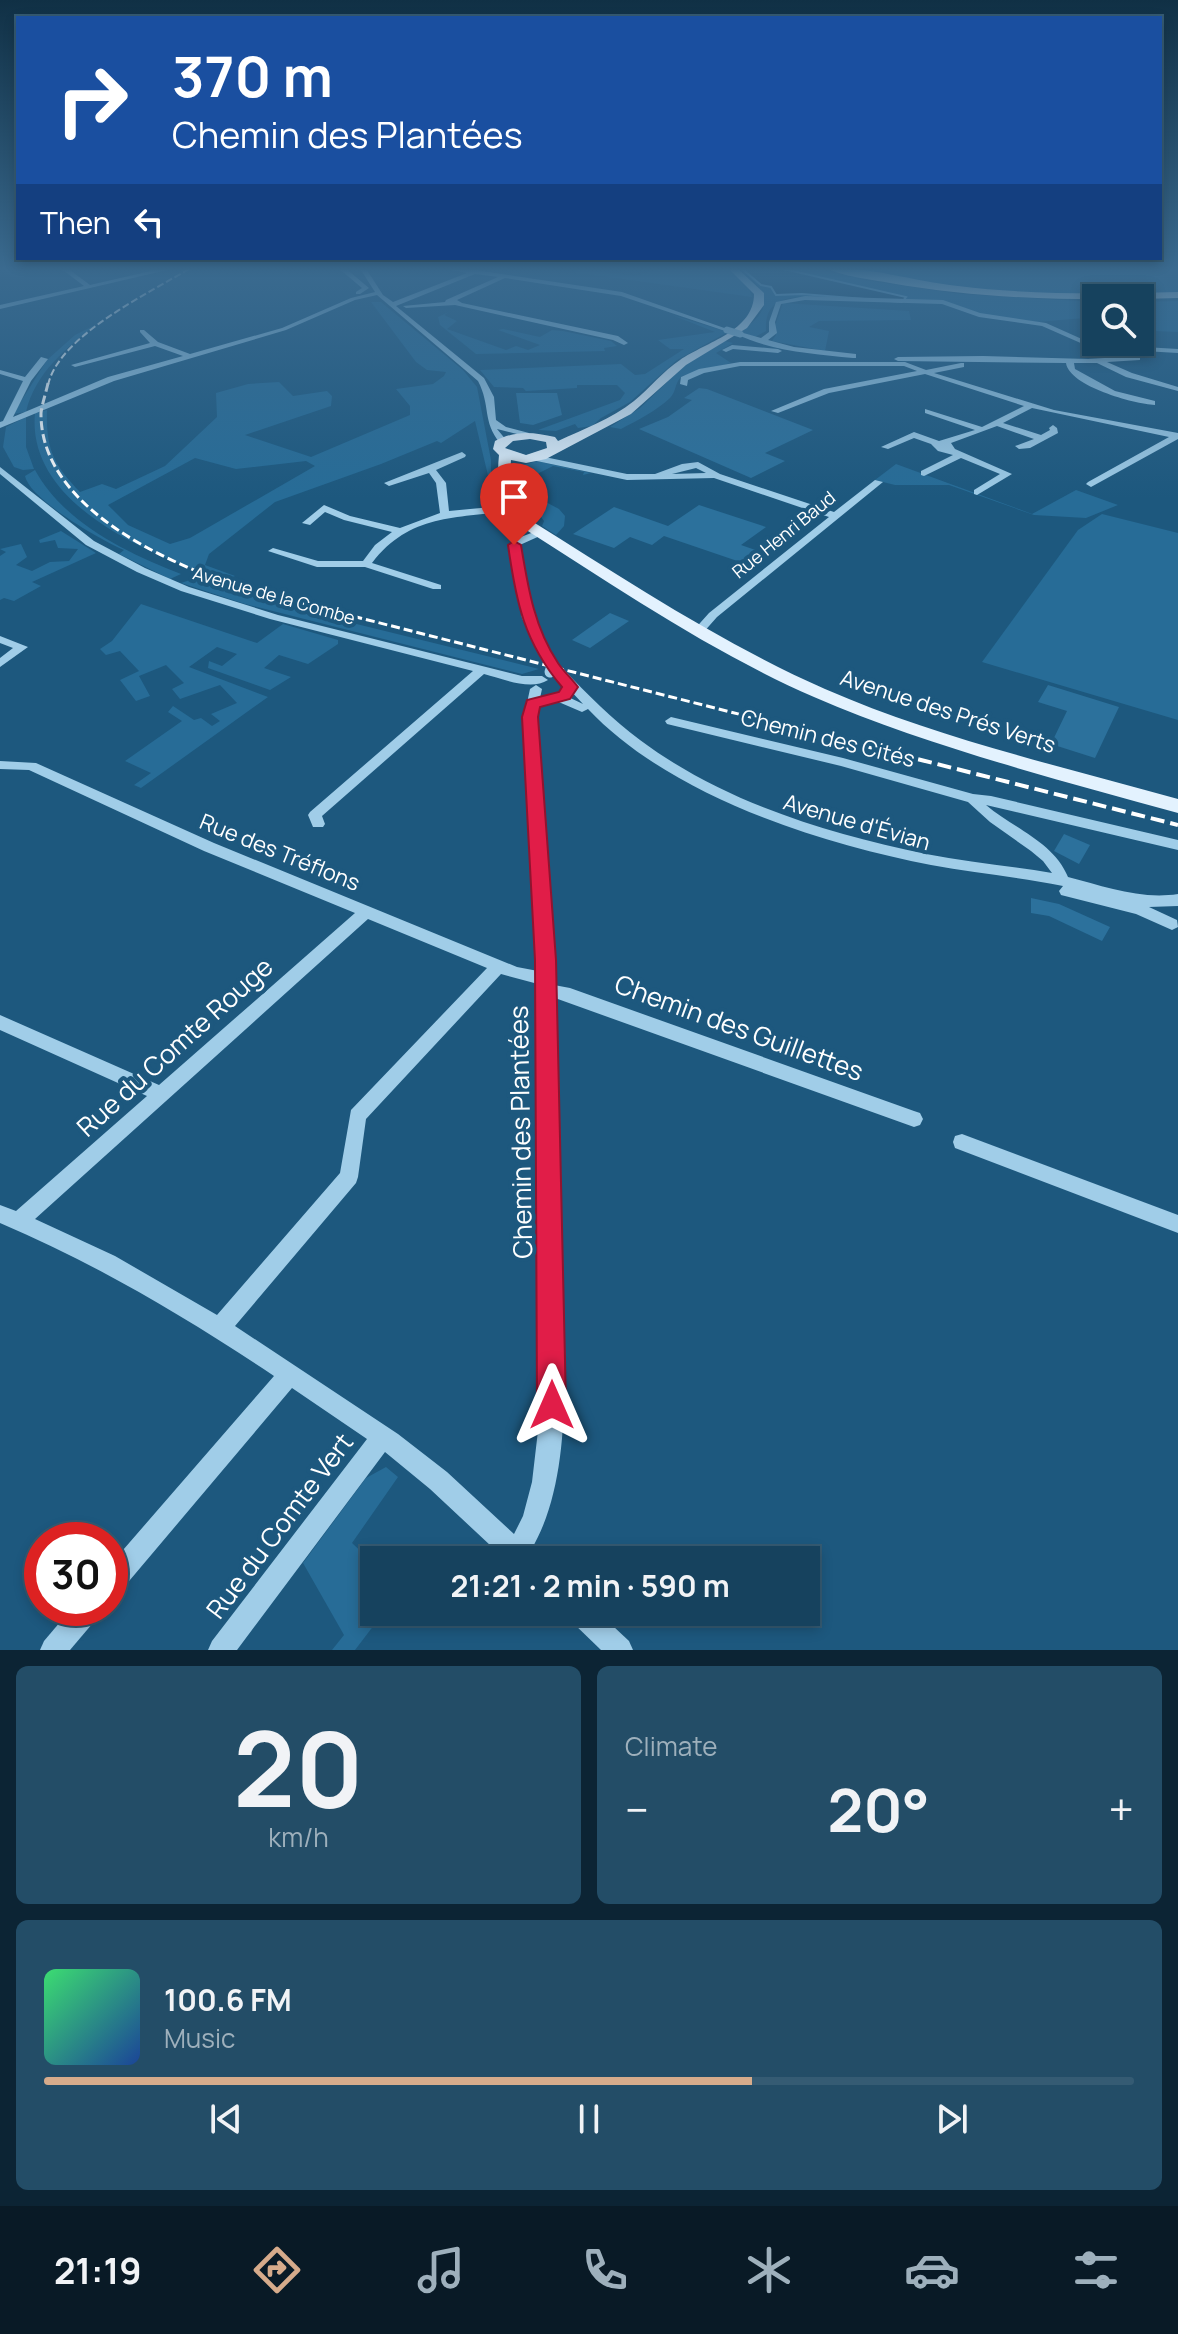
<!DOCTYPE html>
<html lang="en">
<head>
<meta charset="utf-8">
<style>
  body { margin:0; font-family:Manrope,sans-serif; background:#234d67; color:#f1f3f6; height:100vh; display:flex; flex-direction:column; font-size:30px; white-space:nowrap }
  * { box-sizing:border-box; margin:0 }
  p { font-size:26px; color:#9eb0bc }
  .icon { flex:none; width:44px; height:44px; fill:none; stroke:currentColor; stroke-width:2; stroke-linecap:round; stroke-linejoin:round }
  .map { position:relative; height:1650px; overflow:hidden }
  .drawer { display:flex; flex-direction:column; gap:16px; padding:16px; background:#0c2434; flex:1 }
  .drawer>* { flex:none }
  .top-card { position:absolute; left:16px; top:16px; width:1146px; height:244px; border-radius:0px; box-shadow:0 4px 12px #0003,0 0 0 2px #355b73; background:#1a4fa0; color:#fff; overflow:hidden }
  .tools { position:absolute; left:1082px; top:284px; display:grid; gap:16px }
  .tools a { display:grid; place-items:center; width:72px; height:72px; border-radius:0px; background:#16425e; box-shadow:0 4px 12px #0003,0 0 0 2px #355b73; font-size:40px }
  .speed { position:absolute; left:24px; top:1522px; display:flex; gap:16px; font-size:40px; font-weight:700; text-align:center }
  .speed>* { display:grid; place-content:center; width:104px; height:104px; border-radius:50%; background:#16425e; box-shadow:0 4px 12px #0003,0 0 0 2px #355b73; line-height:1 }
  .speed .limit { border:12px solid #d22; background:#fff; color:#111 }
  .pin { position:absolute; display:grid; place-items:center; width:68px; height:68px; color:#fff; margin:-82px -34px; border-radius:50% 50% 50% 0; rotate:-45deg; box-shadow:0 0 8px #0007 }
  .pin .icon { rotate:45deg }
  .me { position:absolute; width:88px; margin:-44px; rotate:0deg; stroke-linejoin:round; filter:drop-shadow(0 0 6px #0008) }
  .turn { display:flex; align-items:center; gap:28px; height:168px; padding:0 24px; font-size:36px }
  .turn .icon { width:104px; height:104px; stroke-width:2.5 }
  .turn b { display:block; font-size:56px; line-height:68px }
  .then { display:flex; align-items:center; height:76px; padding:0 24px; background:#0003; gap:16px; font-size:30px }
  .big { font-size:60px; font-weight:700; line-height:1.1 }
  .drawer .card { flex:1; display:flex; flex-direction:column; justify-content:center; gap:12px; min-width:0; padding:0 28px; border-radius:12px; background:#234d67 }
  .drawer .dial { align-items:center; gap:0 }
  .dial b { font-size:104px; line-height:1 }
  .song { display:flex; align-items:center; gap:24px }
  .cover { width:96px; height:96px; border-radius:12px; background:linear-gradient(135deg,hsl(140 70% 55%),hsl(220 70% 35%)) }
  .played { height:8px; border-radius:4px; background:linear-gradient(90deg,#d6ab8b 65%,#355b73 65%) }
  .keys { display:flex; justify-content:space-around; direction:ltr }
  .heat { display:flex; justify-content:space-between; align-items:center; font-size:44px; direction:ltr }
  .drawer .tiles { flex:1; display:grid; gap:16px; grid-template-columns:1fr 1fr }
  .card:last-child { grid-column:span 2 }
  .trip { position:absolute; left:360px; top:1546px; width:460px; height:80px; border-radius:0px; background:#16425e; box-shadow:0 4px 12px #0003,0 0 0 2px #355b73; font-weight:700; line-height:80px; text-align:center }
  .tabs { display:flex; height:128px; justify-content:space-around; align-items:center; background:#091a26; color:#9eb0bc }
  .tabs .icon { width:56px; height:56px }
  .tabs .current { color:#d6ab8b }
  .tabs b { font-size:36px; color:#f1f3f6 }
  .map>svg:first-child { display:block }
</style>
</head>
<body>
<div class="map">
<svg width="1178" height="1650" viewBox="0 0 1178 1650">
  <rect width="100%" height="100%" fill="#1d587e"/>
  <g fill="#276c97" fill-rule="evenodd">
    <polygon points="668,267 728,267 749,289 752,297 573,272 579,269 635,276"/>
    <path d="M739,267H810L863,280L960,294L1096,302V317L1037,322L977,314L951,303L798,297C776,299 765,307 766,331L755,337L740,332C776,307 768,293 739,267Z"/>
    <path d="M836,267H1178V294C1063,297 948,294 836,267Z"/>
    <polygon points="1178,301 1178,332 1155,331 1140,326 1140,302"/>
    <path d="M371,302H381L463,370L477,387L491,460V488L475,421L441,443L437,441L381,464L275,502L209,554L205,565L235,576L228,581C155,557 26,507 35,413L47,410C46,449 53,464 80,492L102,484L116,489L165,466L217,417L216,393L248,384L279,382L293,396L327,391L332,396L331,406L245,435L311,457L410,415V406L396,389L433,384L444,376L446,372L427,370L416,362ZM195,458L236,469L306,461L315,466L190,538L170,544L128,525L108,505Z"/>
    <polygon points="783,303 909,311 911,320 819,321 809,327 829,331 825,351 772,341 776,335 775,326"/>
    <polygon points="449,312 444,315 457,321 447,329 506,350 516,346 528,350 540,345 498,330 503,329 540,337 552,330 563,331 611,341 617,346 604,348 605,351 476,354 440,325 438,317"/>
    <polygon points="672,315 728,332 677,360 630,402 601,418 592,426 578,428 575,424 556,431 538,430 620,400 625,393 617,385 577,385 577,388 526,391 523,388 494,387 480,370 621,364 635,375 645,374 684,349 670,349 658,340 715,332"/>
    <path d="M97,324C66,348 35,373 26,412L13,414L47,360L75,335Z"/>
    <path d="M725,341L733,343L716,353L731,363L682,376C674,383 677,391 670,398C656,411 638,420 621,429L610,427L640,408L687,363Z"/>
    <polygon points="26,417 26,447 34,469 23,470 14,467 3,447 6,427"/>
    <polygon points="537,461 591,473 583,475 584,472 553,466 523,481 518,491 532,518 516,496 513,478 523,465"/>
    <polygon points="896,464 1032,514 1076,490 1118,505 1086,518 1034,515 949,485 895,485 875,480"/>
    <path d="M35,470C64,523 127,553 181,574L170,579L119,554L124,550C101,540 30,500 25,476Z"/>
    <polygon points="542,500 559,509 565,516 564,526 556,535 542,526 544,521 533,506"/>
    <polygon points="1102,514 1178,533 1178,720 982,662 1078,530"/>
    <polygon points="61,531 96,553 32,582 41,586 14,601 4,598 0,600 0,556 6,552 0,549 21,544 27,557 16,565 32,571 50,562 69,561 78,549 58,548 55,540 40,543 39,540"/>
    <polygon points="193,579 324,616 539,669 522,674 245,604 181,583"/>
    <polygon points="141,604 257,643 283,624 338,640 338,644 308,664 279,655 264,668 291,677 270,690 208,668 209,661 222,666 237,654 217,647 189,667 268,697 141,788 134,785 151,773 125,761 182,721 168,712 173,706 194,720 201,718 212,726 220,721 211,714 237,703 220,685 180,699 172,689 184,683 166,665 139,676 150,696 136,701 120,680 139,671 120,651 106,655 100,649 112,641"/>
    <polygon points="386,1467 398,1477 352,1543 374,1564 374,1612 384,1612 355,1650 332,1650 344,1635 303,1563 366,1478"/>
  </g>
  <polygon fill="#133f5d" stroke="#93caea" stroke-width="2" points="740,267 775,267 906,297 902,302 802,294 776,295 771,287 761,285"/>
  <g fill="#2c719c">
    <polygon points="699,388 707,389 813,430 765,453 785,461 751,478 639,429 668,417 692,400 684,398"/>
    <polygon points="516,393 557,393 562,415 533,425 520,423"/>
    <polygon points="699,505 766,527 741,545 767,554 752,566 664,536 652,545 630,537 614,548 573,534 614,507 668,526"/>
    <polygon points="610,613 629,621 590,648 572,640"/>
    <polygon points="1048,685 1119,707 1095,758 1051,744 1067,711 1038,702"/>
    <polygon points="1064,834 1090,845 1079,864 1054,851"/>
    <polygon points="1031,898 1059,904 1110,927 1102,941 1049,916 1031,913"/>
  </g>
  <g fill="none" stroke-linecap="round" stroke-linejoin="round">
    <g fill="#a0cde8" fill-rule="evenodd">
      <polygon points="59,267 66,267 90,285 168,267 180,267 0,309 0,305 84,286"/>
      <polygon points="337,267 344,267 369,288 360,294 356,294 356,292 362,288"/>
      <path d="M359,267H365L383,295L393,302L467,273L438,267H455L622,292L730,330L725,331L621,296L505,278L457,300L462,303L618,336L628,343L624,345L613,340L455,305L406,308L403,306L445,302L446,300L498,277L475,274L396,306L484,378L494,397L496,420L506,427L529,433V437L497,429L507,441L500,443C482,421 491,406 478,381L377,295L355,300L286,330L114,381L0,428V422L3,421L23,381L0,374V370L25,377L41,357L48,359L31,381L13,417L108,377L183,356L155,346L75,367L71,365L150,343L140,332V330H144L158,342L190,354L282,328L351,298L375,292Z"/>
      <path d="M805,296L943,300L980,313L1046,323L1093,344L1178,349V353L1092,348L1042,326L979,317L942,304L805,300L781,304L775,322L777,333L768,340L794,347L856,354V358H853C814,354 771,351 736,334L740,332L761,338L769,332V322L776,302Z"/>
      <polygon points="732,345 778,349 782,351 778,353 733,349 726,352 722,350"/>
      <path d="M983,356L1088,359L1137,356H1140V360L1107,362L1132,373L1178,387V391L1126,377L1097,363H1074L1075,369L1115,391L1155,401V405C1134,404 1069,386 1066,363L898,361L894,359L898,357Z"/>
      <polygon points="740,362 905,362 926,370 961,363 964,363 964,367 934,373 1054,410 1178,433 1178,439 1091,487 1086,484 1088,482 1169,437 1032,408 1003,423 1041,435 1050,430 1049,428 1053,425 1057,428 1058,433 1030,448 1019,449 1015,446 1034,439 997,426 951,443 955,449 1012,474 977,495 974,494 974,490 1000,474 961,458 924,476 921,475 921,471 953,455 938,451 931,444 914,438 888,449 881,447 914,432 939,441 975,430 925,413 925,409 982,427 1024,406 925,374 829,393 778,413 771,411 824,389 917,371 904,366 740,366 704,373 688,380 687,386 680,384 681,377 699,369"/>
      <path d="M462,452L466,455L465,457L436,470L446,483L449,511L512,505L517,508L515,510C459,519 411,512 372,563L441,585V589H433L365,567H317L268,551L273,548L318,561H363L375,545L392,532L344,520L325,512L310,525L302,523L324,505L350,516L400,528L440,513L436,483L429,473L389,486L384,483Z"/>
      <path d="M535,455L627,474H655L682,464L698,462L720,474L834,512L875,480L883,482L717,617L702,634L698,635L692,632L709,613L829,517L714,478L627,480L532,460V456ZM696,468L706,473L672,474Z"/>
      <path d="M0,467L94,541L145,568L189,587L278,615L522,676H542L548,680C531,691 503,679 484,674L322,816L325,824L323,827H313L308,815L310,812L473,671L270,619L181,591L137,572L86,545L0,474Z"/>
      <polygon points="539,530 544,533 542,535 522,544 520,549 534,618 558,666 552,670 546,666 522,618 510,549 513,540"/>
      <polygon points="0,636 28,647 0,667 0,658 13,648 0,643"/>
      <path d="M560,669L564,670C588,695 612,719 640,740C723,802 826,833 926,854C967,862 1010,866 1052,873L1043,861L1031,851L990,822L968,802L841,766L667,724L665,721L671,717L843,758L973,794L991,796L1178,840V850L986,805C1013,828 1054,842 1068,877C1104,886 1140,900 1178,894V906L1149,907L1177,920L1178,927L1172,930L1136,914L1061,895L1059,891L1063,886C1019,877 975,873 931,865C817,843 669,795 588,709L582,712L554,700L552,697L554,694H562L583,704L554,673Z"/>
      <path d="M536,685L542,689L536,717L554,985L570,988L914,1111L920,1113L923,1119L920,1125L914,1127L555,998C556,1084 558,1169 560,1255C562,1344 578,1471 531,1550L536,1560H506L430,1489L385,1452L237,1650H208L212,1641L367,1439L292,1388L119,1593L110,1596V1565L274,1376C187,1318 97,1264 0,1223V1205L16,1211L147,1096L0,1030V1015L159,1085L355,913L204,851L29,770L0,769V761L36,763L214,843L517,967L538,971L524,717L530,689ZM368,919L487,968L351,1110L340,1173L217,1315L115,1256L35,1219ZM501,974L538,984L541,1405L532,1482L523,1516L514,1534L447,1472L398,1434L235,1326L356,1183L358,1177L366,1119Z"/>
      <polygon points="962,1134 1178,1215 1178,1233 955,1148 953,1142 955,1136"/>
      <polygon points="72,1608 102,1608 98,1617 70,1650 40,1650 44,1641"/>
      <polygon points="567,1612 598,1612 629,1641 633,1650 601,1650 571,1621"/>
    </g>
    <path fill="#e3f2fe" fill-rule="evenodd" d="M727,267H736L764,293V305L747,328L686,365L631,414L546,459L526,463L511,460C509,485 513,502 530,520C626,580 721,643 825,689C937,738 1060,766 1178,799V813C1056,779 930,747 814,697C709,651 616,587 520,526C500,504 496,484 499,455L493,449L495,441C516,430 533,432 555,437L558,441C584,429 611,419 634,401C650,388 663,371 680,360C706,342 754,331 754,294ZM530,439L546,442L547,448L526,455L505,448L513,441Z"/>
    <path fill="#fff" fill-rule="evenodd" d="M825,267C869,267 914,281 958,286C1031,295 1105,294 1178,292V298C1084,301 987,300 890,283C870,279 842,277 825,267Z"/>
    <path stroke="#fff" stroke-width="2" stroke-dasharray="7 3" stroke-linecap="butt" d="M48,385C59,335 150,293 192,267"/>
    <path stroke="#fff" stroke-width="3" stroke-dasharray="9 4" stroke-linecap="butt" d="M48,383C46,393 42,404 41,413C40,509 171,565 246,589L770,722"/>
    <polyline stroke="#fff" stroke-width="4" stroke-dasharray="14 6" stroke-linecap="butt" points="763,720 1178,825"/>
    <polyline stroke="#a0cde8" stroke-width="7" points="727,330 740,334"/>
    <polyline stroke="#a0cde8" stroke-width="11" points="550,672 552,666 560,673"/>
  </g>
  <linearGradient id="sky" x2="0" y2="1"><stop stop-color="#103045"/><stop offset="0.54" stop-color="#3a6a8f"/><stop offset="1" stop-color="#3a6a8f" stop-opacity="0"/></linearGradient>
  <rect width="1178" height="498" fill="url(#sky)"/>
  <path fill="#e11d48" stroke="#92132f" stroke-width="2" d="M514,541L521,545C528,587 534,627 558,663C564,672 572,679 578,687L570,699L540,707L538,717L556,960L566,1405L562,1415L552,1420L541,1415L537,1405L535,960L522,717L527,700L559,692L562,687C524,642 516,602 508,545Z"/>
  <g text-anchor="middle" stroke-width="8" stroke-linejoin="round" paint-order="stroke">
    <g font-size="18" fill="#fff" stroke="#1d587e">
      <text transform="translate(784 535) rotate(-39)" y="6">Rue Henri Baud</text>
      <text transform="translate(274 596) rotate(16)" y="6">Avenue de la Combe</text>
    </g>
    <g font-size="22" fill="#fff" stroke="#1d587e">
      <text transform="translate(948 711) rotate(18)" y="8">Avenue des Prés Verts</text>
      <text transform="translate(828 738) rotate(14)" y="8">Chemin des Cités</text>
      <text transform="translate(857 822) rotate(16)" y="8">Avenue d'Évian</text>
      <text transform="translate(280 852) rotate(22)" y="8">Rue des Tréflons</text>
    </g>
    <g font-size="26" fill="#fff" stroke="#1d587e">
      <text transform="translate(739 1028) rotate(20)" y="9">Chemin des Guillettes</text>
      <text transform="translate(175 1047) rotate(-42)" y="9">Rue du Comte Rouge</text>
      <text transform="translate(521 1132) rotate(-91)" y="9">Chemin des Plantées</text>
      <text transform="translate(280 1526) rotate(-53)" y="9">Rue du Comte Vert</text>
    </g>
  </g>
</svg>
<div class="tools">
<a><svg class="icon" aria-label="search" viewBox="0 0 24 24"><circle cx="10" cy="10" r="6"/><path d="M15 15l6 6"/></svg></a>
</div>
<div class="speed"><div class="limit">30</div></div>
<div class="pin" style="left:514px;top:545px;background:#d93025"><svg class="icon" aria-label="arrive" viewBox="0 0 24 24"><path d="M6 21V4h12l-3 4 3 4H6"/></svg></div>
<svg class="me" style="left:552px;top:1405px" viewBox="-20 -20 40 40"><path d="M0-17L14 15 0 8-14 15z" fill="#e11d48" stroke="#fff" stroke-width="4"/></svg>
<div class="trip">21:21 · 2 min · 590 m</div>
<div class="top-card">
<div class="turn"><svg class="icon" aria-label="right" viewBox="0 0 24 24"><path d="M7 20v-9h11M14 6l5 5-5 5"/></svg><div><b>370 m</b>Chemin des Plantées</div></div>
<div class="then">Then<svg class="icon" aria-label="left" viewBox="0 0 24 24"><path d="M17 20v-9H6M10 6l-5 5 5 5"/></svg></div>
</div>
</div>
<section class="drawer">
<div class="tiles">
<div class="card dial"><b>20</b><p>km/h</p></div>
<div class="card"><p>Climate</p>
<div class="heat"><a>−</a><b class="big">20°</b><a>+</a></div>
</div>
<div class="card">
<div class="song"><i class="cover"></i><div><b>100.6 FM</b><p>Music</p></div></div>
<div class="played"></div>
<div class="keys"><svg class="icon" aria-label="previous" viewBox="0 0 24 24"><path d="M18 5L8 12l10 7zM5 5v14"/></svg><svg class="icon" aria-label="pause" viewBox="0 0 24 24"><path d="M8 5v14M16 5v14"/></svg><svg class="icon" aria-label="next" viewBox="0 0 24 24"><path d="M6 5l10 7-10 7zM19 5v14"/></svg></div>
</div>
</div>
</section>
<nav class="tabs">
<b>21:19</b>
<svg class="icon current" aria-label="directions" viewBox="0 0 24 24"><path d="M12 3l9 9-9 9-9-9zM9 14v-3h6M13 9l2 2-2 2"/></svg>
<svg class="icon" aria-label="music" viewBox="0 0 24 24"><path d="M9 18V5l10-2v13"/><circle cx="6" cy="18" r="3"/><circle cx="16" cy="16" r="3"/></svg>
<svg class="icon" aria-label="phone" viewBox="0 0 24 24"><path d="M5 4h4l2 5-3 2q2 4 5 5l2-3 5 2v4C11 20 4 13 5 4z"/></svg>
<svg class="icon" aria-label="climate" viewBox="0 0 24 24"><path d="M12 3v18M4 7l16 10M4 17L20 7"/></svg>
<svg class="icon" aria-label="car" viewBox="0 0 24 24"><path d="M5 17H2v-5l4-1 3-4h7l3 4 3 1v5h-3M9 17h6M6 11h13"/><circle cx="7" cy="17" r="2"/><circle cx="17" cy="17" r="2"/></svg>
<svg class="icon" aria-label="filters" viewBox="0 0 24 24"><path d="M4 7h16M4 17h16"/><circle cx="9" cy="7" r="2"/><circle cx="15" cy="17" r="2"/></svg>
</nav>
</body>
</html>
